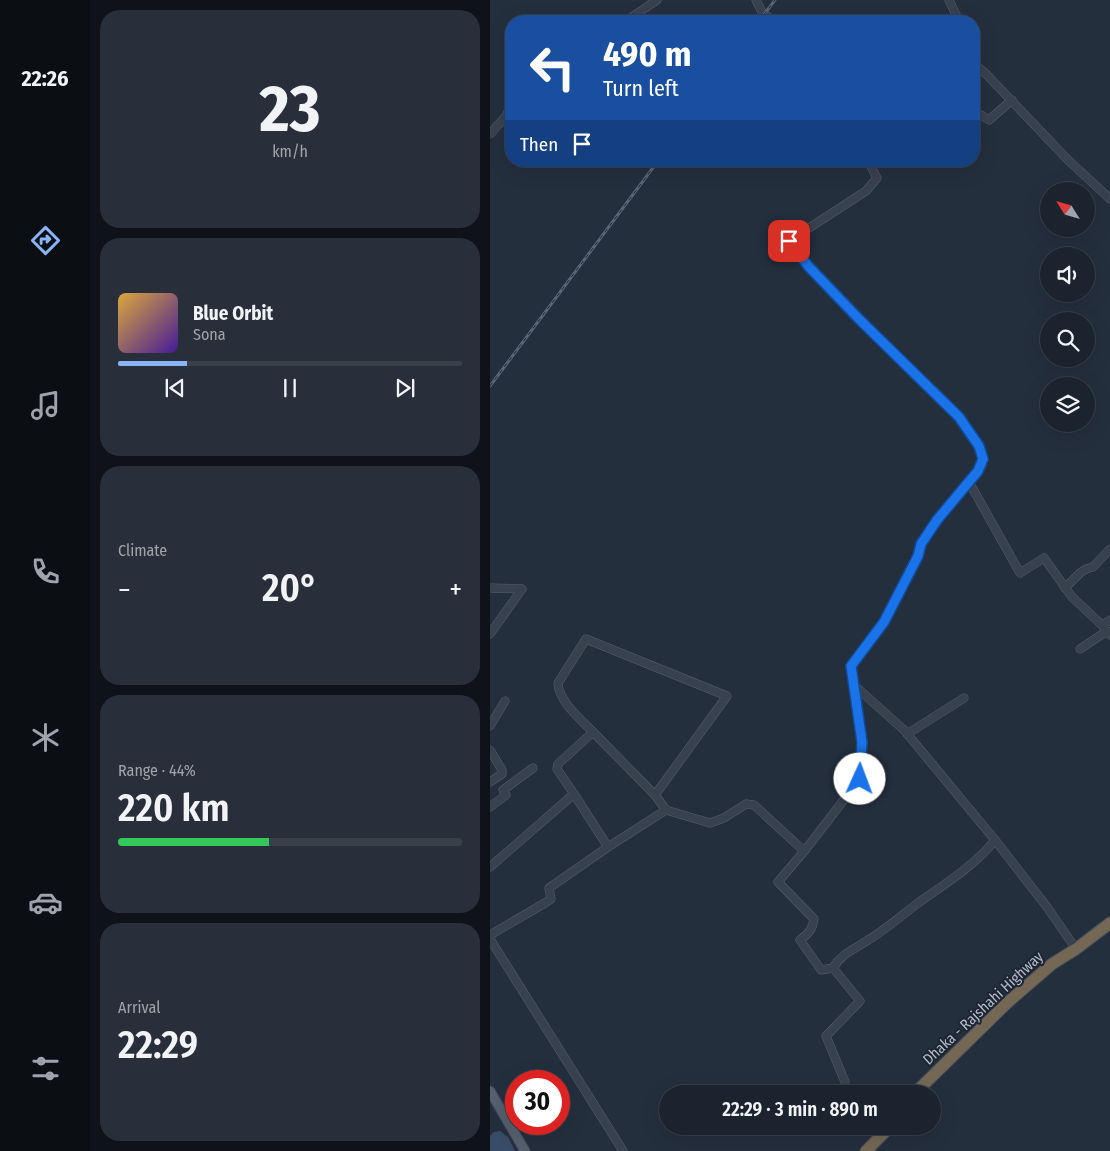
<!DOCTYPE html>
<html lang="en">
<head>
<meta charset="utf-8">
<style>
  body { margin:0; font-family:"Fira Sans Condensed",sans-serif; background:#282f3a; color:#f1f3f6; height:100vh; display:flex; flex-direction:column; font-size:19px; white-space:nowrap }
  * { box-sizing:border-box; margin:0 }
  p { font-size:16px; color:#a0a4aa }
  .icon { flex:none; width:28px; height:28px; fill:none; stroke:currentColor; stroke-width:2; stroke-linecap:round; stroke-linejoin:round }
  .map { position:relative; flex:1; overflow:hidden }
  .side { display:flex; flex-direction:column; gap:10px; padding:10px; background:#0f1319; width:400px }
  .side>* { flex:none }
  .banner { position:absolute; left:15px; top:15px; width:475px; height:152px; border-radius:20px; box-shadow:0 5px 20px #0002,0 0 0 1px #39404a; background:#1a4fa0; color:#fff; overflow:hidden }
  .needle { width:32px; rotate:307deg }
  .tools { position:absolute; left:550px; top:182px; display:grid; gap:10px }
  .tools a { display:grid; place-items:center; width:55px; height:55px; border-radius:50%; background:#1b232e; box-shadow:0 5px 20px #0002,0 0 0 1px #39404a; font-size:25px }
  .speed { position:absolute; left:15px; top:1070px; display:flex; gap:10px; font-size:25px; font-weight:700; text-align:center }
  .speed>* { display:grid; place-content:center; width:65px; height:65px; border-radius:50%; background:#1b232e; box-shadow:0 5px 20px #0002,0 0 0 1px #39404a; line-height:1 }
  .speed .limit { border:8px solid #d22; background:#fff; color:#111 }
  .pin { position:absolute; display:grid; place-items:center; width:42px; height:42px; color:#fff; margin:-21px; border-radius:10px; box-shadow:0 2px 8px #0006 }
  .me { position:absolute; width:55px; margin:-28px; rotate:2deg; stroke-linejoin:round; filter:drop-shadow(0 0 4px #0008) }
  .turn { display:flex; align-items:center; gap:18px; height:105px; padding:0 15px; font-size:22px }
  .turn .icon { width:65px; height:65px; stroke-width:2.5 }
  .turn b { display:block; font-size:35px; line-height:42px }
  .then { display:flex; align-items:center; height:48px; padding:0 15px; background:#0003; gap:10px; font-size:19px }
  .big { font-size:38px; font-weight:600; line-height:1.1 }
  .side .widget { flex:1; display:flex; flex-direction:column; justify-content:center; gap:8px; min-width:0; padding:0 18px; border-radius:20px; background:#282f3a }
  .side .dial { align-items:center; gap:0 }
  .dial b { font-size:65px; line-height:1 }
  .song { display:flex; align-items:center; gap:15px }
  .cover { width:60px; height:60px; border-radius:8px; background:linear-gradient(135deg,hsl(40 70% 55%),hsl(260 70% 35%)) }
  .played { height:5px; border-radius:2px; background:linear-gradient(90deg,#8ab4f8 20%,#39404a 20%) }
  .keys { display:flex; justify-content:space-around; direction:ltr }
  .heat { display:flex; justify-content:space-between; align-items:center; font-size:28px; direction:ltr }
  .charge { height:8px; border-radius:4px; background:linear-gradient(90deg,#34c759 44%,#39404a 0) }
  .trip { position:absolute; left:169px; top:1085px; width:282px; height:50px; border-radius:25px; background:#1b232e; box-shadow:0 5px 20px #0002,0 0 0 1px #39404a; font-weight:600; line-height:50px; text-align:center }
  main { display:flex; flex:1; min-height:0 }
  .tabs { display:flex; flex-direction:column; width:90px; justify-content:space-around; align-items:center; background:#0b0e12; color:#a0a4aa }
  .tabs .icon { width:35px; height:35px }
  .tabs .current { color:#8ab4f8 }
  .tabs b { font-size:22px; color:#f1f3f6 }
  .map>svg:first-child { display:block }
</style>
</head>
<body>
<main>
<nav class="tabs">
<b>22:26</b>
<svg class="icon current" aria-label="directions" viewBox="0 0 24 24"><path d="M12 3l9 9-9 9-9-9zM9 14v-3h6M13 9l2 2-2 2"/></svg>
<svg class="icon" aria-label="music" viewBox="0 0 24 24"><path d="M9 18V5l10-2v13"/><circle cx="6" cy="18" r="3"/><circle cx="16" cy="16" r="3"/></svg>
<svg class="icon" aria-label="phone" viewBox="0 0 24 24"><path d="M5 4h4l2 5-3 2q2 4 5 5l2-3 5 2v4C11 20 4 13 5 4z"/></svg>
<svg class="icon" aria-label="climate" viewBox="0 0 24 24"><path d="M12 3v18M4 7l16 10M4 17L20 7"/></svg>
<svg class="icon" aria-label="car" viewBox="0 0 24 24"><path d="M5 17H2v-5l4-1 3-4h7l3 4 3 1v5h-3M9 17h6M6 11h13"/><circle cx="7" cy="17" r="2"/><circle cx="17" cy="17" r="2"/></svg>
<svg class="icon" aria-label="filters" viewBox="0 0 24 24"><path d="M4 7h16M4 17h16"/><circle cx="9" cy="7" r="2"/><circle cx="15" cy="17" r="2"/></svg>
</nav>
<section class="side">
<div class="widget dial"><b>23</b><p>km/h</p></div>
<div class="widget">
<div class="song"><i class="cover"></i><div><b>Blue Orbit</b><p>Sona</p></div></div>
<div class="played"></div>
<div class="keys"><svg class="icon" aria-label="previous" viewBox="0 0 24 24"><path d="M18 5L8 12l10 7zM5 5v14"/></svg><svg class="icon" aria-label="pause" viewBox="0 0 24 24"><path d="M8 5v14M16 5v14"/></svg><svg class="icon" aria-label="next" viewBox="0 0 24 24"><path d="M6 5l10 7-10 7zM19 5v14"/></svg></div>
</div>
<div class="widget"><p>Climate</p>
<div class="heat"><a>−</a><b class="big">20°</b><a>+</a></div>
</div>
<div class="widget"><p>Range · 44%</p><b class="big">220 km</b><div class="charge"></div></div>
<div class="widget"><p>Arrival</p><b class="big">22:29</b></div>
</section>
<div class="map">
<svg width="620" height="1151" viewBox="0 0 620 1151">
  <rect width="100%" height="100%" fill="#242f3e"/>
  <polygon fill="#394c67" points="10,1131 18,1137 25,1151 0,1151 0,1136 4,1132"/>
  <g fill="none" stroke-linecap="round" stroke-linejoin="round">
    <defs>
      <g id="minor">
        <polyline points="266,0 272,12 283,21"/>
        <polyline points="459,0 469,21"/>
        <polyline points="136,21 167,0"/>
        <polyline points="484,64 496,74 578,160 620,199"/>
        <polyline points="484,120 491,115 499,120 522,100"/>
        <polyline points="0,134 16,116 21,105"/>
        <polyline points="479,482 530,573 554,558 582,597 612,625"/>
        <polyline points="0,588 32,589"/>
        <polyline points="575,588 590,573 596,569 603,567 620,549"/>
        <polyline points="620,620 612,625 620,635"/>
        <polyline points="0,634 32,589"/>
        <polyline points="590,649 617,631"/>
        <polyline points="0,726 15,701"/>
        <polyline points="103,732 165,795"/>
        <polyline points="417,734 474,698"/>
        <polyline points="0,750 12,770 12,774 0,782"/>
        <polyline points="84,794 118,847"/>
        <polyline points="0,807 16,795 13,790 43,768"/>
        <polyline points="505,840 557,907 586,949"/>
        <path d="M0,867L84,794L67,769L68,764L103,732C91,720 68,700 68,683L96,639L237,696L165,795L176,810L220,823L234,818L256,804L264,805L314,851"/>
        <polyline points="0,935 55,903 61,899 59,888 118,847 176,810"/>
        <polyline points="0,939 133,1151"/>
        <path d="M343,968L331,970L310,940C318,934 323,929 324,919L288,882L316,849L370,779L372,742L361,666L395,621L428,556L431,544L447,521L488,471L493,459C479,417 435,383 403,353C367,317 331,281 299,241L376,191L387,178L378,161"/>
        <path d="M355,1082L336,1036L370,1001L343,968C351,954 363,950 375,942C394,931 411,916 428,903C452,886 487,864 505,840L414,730L365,686"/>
      </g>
      <polyline id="major" points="0,1091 35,1151"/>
      <g id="highway">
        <polyline points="424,1094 517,1003 562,964 586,949 620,923"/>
        <polyline points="376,1151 401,1126"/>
      </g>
    </defs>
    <use href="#minor" stroke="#565f6c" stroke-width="9"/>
    <use href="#major" stroke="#414a57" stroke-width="11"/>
    <use href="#highway" stroke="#434c59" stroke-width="13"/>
    <use href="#minor" stroke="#38414e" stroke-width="8"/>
    <use href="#major" stroke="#56606e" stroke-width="9"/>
    <use href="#highway" stroke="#746855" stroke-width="11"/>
    <defs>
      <g id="rail">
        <polyline points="269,21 285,0"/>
        <polyline points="0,386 168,161"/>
      </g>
    </defs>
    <use href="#rail" stroke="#5a6575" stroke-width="3"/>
    <use href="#rail" stroke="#1d2633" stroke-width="1" stroke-dasharray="4" stroke-linecap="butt"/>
  </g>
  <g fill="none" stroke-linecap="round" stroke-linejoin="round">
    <defs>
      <polyline id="route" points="299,241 319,267 369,319 469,417 489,446 493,459 488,471 447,520 431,544 428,556 394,622 361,666 372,742 370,779"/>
    </defs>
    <use href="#route" stroke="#114b97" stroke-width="12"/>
    <use href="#route" stroke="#1a73e8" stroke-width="9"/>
  </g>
  <g text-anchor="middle" stroke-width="4" stroke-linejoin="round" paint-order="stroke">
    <g font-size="15" fill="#b4bcc9" stroke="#1d2633">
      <text transform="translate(493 1008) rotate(-43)" y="5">Dhaka - Rajshahi Highway</text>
    </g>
  </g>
</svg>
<div class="tools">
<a><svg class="needle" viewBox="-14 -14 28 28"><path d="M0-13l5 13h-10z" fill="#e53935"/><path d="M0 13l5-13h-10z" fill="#a0a4aa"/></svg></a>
<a><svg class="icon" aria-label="sound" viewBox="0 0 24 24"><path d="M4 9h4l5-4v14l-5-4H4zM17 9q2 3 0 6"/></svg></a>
<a><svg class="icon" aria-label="search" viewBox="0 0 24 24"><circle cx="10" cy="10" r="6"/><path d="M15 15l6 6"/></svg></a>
<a><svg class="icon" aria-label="layers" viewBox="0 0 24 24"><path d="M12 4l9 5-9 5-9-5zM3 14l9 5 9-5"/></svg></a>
</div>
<div class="speed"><div class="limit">30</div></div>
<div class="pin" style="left:299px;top:241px;background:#d93025"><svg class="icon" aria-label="arrive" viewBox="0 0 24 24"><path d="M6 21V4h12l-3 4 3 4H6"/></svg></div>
<svg class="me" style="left:370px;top:779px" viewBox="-20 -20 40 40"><circle r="19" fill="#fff"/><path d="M0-13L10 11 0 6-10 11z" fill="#1a73e8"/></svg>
<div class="trip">22:29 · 3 min · 890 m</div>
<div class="banner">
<div class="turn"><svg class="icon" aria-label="left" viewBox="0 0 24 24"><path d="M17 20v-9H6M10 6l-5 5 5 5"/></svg><div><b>490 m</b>Turn left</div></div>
<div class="then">Then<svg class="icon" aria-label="arrive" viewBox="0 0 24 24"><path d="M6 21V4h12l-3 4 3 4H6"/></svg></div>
</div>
</div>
</main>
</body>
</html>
